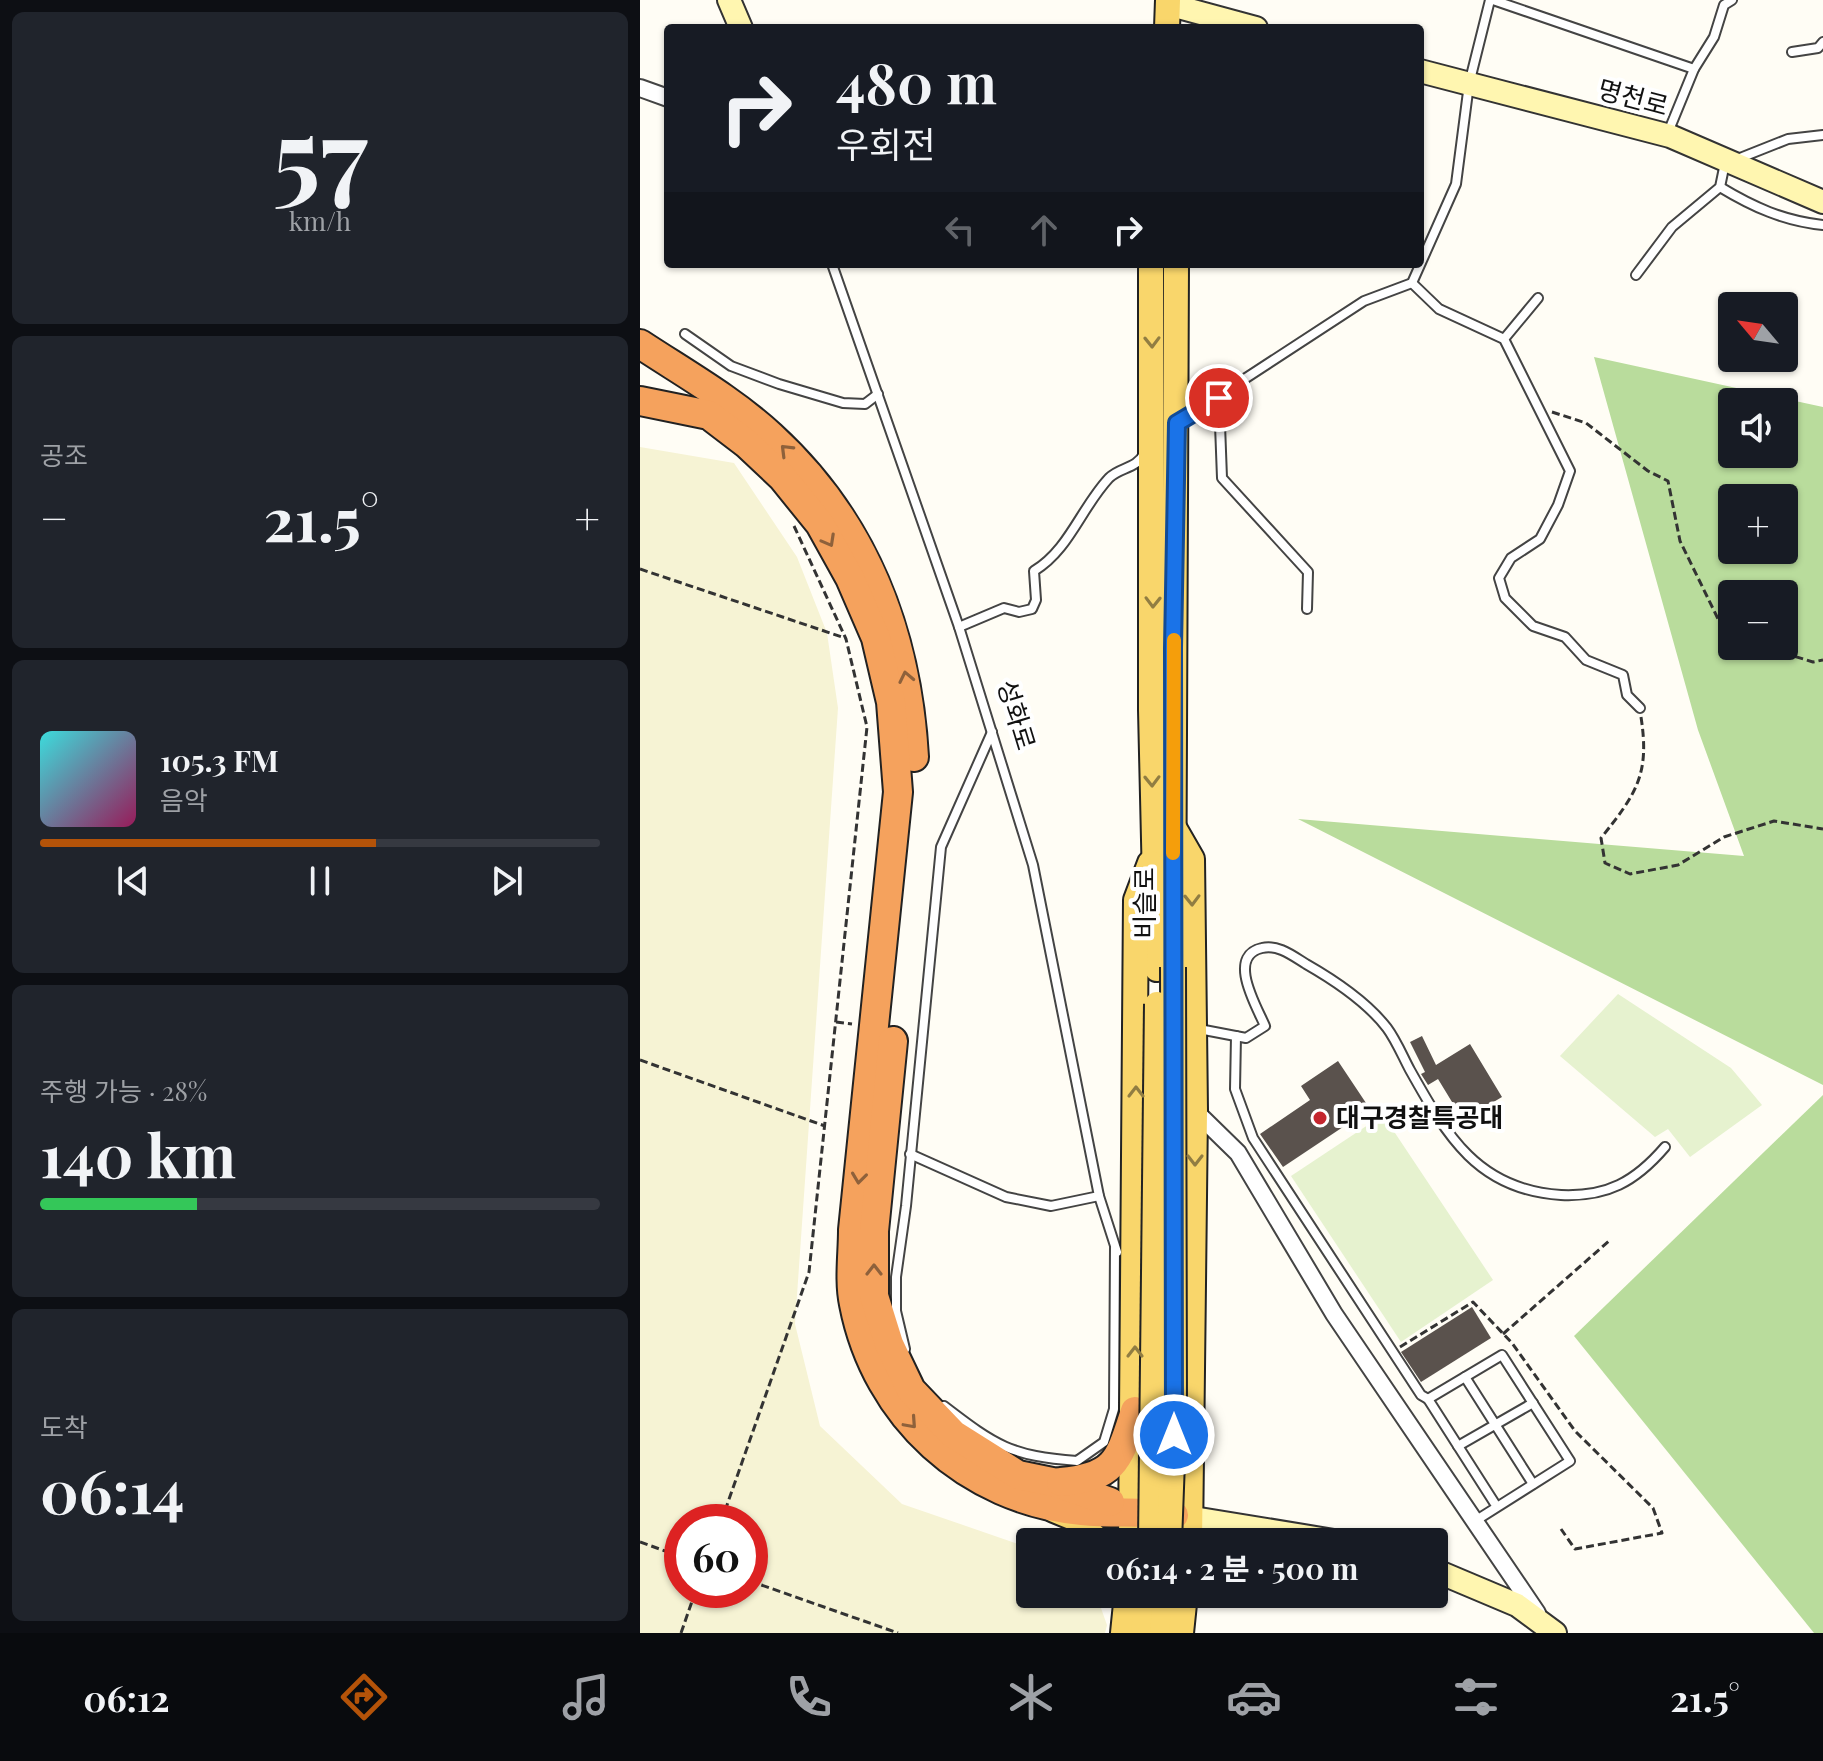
<!DOCTYPE html>
<html lang="ko">
<head>
<meta charset="utf-8">
<style>
  body { margin:0; font-family:"Playfair Display","Noto Sans KR",serif; background:#20242c; color:#f1f3f6; height:100vh; display:flex; flex-direction:column; font-size:30px; white-space:nowrap }
  * { box-sizing:border-box; margin:0 }
  p { font-size:26px; color:#9ea1a6 }
  .icon { flex:none; width:44px; height:44px; fill:none; stroke:currentColor; stroke-width:2; stroke-linecap:round; stroke-linejoin:round }
  .map { position:relative; flex:1; overflow:hidden }
  .side { display:flex; flex-direction:column; gap:12px; padding:12px; background:#0d0f14; width:640px }
  .side>* { flex:none }
  .hud { position:absolute; left:24px; top:24px; width:760px; height:244px; border-radius:8px; box-shadow:0 2px 6px #0004; background:#171b24; color:#f1f3f6; overflow:hidden }
  .needle { width:52px; rotate:299deg }
  .fabs { position:absolute; left:1078px; top:292px; display:grid; gap:16px }
  .fabs a { display:grid; place-items:center; width:80px; height:80px; border-radius:8px; background:#171b24; box-shadow:0 2px 6px #0004; font-size:40px }
  .speed { position:absolute; left:24px; top:1504px; display:flex; gap:16px; font-size:40px; font-weight:700; text-align:center }
  .speed>* { display:grid; place-content:center; width:104px; height:104px; border-radius:50%; background:#171b24; box-shadow:0 2px 6px #0004; line-height:1 }
  .speed .limit { border:12px solid #d22; background:#fff; color:#111 }
  .pin { position:absolute; display:grid; place-items:center; width:68px; height:68px; color:#fff; margin:-34px; border:4px solid #fff; border-radius:50%; box-shadow:0 2px 8px #0007 }
  .me { position:absolute; width:88px; margin:-44px; rotate:0deg; stroke-linejoin:round; filter:drop-shadow(0 0 6px #0008) }
  .turn { display:flex; align-items:center; gap:28px; height:168px; padding:0 40px; font-size:36px }
  .turn .icon { width:104px; height:104px; stroke-width:2.5 }
  .turn b { display:block; font-size:56px; line-height:68px }
  .lanes { display:flex; align-items:center; height:76px; padding:0 40px; background:#0003; justify-content:center; gap:40px; direction:ltr }
  .lanes .off { opacity:.35 }
  .big { font-size:60px; font-weight:700; line-height:1.1 }
  .side .widget { flex:1; display:flex; flex-direction:column; justify-content:center; gap:12px; min-width:0; padding:0 28px; border-radius:12px; background:#20242c }
  .side .dial { align-items:center; gap:0 }
  .dial b { font-size:104px; line-height:1 }
  .song { display:flex; align-items:center; gap:24px }
  .cover { width:96px; height:96px; border-radius:12px; background:linear-gradient(135deg,hsl(180 70% 55%),hsl(330 70% 35%)) }
  .played { height:8px; border-radius:4px; background:linear-gradient(90deg,#b45309 60%,#363941 60%) }
  .keys { display:flex; justify-content:space-around; direction:ltr }
  .heat { display:flex; justify-content:space-between; align-items:center; font-size:44px; direction:ltr }
  .charge { height:12px; border-radius:6px; background:linear-gradient(90deg,#34c759 28%,#363941 0) }
  .trip { position:absolute; left:376px; top:1528px; width:432px; height:80px; border-radius:8px; background:#171b24; box-shadow:0 2px 6px #0004; font-weight:700; line-height:80px; text-align:center }
  .dock { display:flex; height:128px; justify-content:space-around; align-items:center; background:#090b0e; color:#9ea1a6 }
  .dock .icon { width:56px; height:56px }
  .dock .selected { color:#b45309 }
  .dock b { font-size:36px; color:#f1f3f6 }
  main { display:flex; flex:1; min-height:0 }
  .map>svg:first-child { display:block }
</style>
</head>
<body>
<main>
<section class="side">
<div class="widget dial"><b>57</b><p>km/h</p></div>
<div class="widget"><p>공조</p>
<div class="heat"><a>−</a><b class="big">21.5°</b><a>+</a></div>
</div>
<div class="widget">
<div class="song"><i class="cover"></i><div><b>105.3 FM</b><p>음악</p></div></div>
<div class="played"></div>
<div class="keys"><svg class="icon" aria-label="previous" viewBox="0 0 24 24"><path d="M18 5L8 12l10 7zM5 5v14"/></svg><svg class="icon" aria-label="pause" viewBox="0 0 24 24"><path d="M8 5v14M16 5v14"/></svg><svg class="icon" aria-label="next" viewBox="0 0 24 24"><path d="M6 5l10 7-10 7zM19 5v14"/></svg></div>
</div>
<div class="widget"><p>주행 가능 · 28%</p><b class="big">140 km</b><div class="charge"></div></div>
<div class="widget"><p>도착</p><b class="big">06:14</b></div>
</section>
<div class="map">
<svg width="1183" height="1633" viewBox="0 0 1183 1633">
  <rect width="100%" height="100%" fill="#fffdf5"/>
  <path fill="#f6f3d4" fill-rule="evenodd" d="M0,447L94,463L157,557L187,633L198,708L155,1324L180,1426L262,1504L390,1548V1594H456L467,1625L465,1633H0ZM42,1522H110V1590H42Z"/>
  <g fill="#b9dc9c" fill-rule="evenodd">
    <path d="M954,357L1183,407V1085L658,819L1104,856L1058,730ZM1092,402H1144V454H1092ZM1092,498H1144V550H1092ZM1092,594H1144V646H1092Z"/>
    <polygon points="1183,1095 1183,1633 1174,1633 934,1336"/>
  </g>
  <g fill="#e6f2cf">
    <polygon points="978,994 1091,1068 1122,1105 1050,1157 1028,1129 1015,1137 920,1056"/>
    <polygon points="743,1115 853,1280 761,1342 651,1176"/>
  </g>
  <g fill="#5a524d">
    <polygon points="782,1036 796,1065 830,1044 862,1097 823,1120 798,1079 788,1085 781,1074 785,1072 770,1042"/>
    <polygon points="698,1061 730,1109 643,1167 620,1134 670,1100 661,1086"/>
    <polygon points="832,1307 851,1338 781,1382 761,1352"/>
  </g>
  <g fill="none" stroke-linecap="round" stroke-linejoin="round">
    <defs>
      <g id="lane">
        <polyline points="853,0 1054,69"/>
        <polyline points="1152,52 1178,48 1183,42"/>
        <polyline points="1027,135 1054,69 1074,37 1084,5 1092,0"/>
        <polyline points="1095,160 1148,139 1183,135"/>
        <path d="M1080,187C1113,207 1144,221 1183,225"/>
        <polyline points="192,264 319,627 393,865 459,1196 477,1252"/>
        <polyline points="996,275 1032,227 1080,187 1085,163"/>
        <polyline points="772,283 799,309 864,339 930,471 918,505 900,539 871,558 859,578 865,598 893,626 925,637 946,660 983,675 987,695 1000,708"/>
        <polyline points="45,334 91,366 139,384 203,403 225,404 238,394"/>
        <polyline points="864,339 898,298"/>
        <polyline points="579,398 582,478 668,572 667,609"/>
        <polyline points="540,421 724,301 772,283 816,184 829,84 850,0"/>
        <path d="M319,627L364,608L379,612L392,609L396,600L394,571C429,550 441,508 469,478C480,467 496,469 504,454"/>
        <path d="M559,1029L606,1038L625,1026C617,1007 586,956 622,948C638,944 653,956 666,964C694,980 727,1002 747,1028C756,1040 763,1057 770,1070C807,1136 838,1190 921,1195C967,1197 995,1182 1025,1147"/>
        <polyline points="596,1036 595,1089 613,1138 781,1395 788,1399"/>
        <polyline points="270,1154 366,1197 411,1206 459,1196"/>
        <polyline points="265,1349 256,1311 256,1277 266,1206 301,847 352,732"/>
        <polyline points="825,1377 893,1484"/>
        <path d="M304,1406C356,1446 371,1456 437,1461L464,1442L474,1409L475,1248"/>
        <polyline points="818,1446 893,1403"/>
        <polyline points="835,1521 930,1461 862,1355 788,1399 857,1507"/>
      </g>
      <g id="street">
        <polyline points="0,88 28,98"/>
        <polyline points="555,1111 598,1153 694,1314 897,1613"/>
      </g>
      <g id="secondary">
        <polyline points="89,0 101,28"/>
        <polyline points="527,4 616,28"/>
        <polyline points="780,71 1030,136 1183,202"/>
        <polyline points="535,1515 700,1542"/>
        <polyline points="794,1570 877,1605 915,1633"/>
      </g>
      <g id="primary">
        <polyline points="527,28 528,0"/>
        <polyline points="511,264 511,710 517,969"/>
        <polyline points="533,826 552,859 555,1111 550,1542"/>
        <polyline points="533,967 536,264"/>
        <polyline points="414,1510 436,1519 460,1542"/>
        <polyline points="491,1542 496,900 510,863"/>
        <polyline points="483,1633 487,1594"/>
        <polyline points="503,1633 507,1594"/>
        <polyline points="522,1633 525,1594"/>
        <polyline points="541,1633 545,1594"/>
      </g>
      <g id="highway">
        <path d="M0,344C44,373 92,400 131,436C224,521 267,633 274,757"/>
        <path d="M0,401L69,415L107,444L142,477L180,524L210,578L236,638L251,702L258,792L213,1230C213,1254 209,1281 214,1304C236,1417 327,1500 442,1511C473,1514 503,1511 534,1515"/>
        <polyline points="253,1041 234,1231 234,1296 249,1344 271,1390 313,1434 378,1475 417,1483 470,1502"/>
        <path d="M421,1482C476,1477 479,1460 495,1411"/>
      </g>
    </defs>
    <use href="#lane" stroke="#444" stroke-width="12"/>
    <use href="#street" stroke="#444" stroke-width="20"/>
    <use href="#secondary" stroke="#333" stroke-width="26"/>
    <use href="#primary" stroke="#222" stroke-width="28"/>
    <use href="#highway" stroke="#222" stroke-width="32"/>
    <g stroke="#333" stroke-width="3" stroke-dasharray="8 4" stroke-linecap="butt">
      <polyline points="912,412 946,423 1008,471 1028,481 1040,541 1082,627 1092,632"/>
      <polyline points="0,569 205,638"/>
      <polyline points="1121,646 1173,662 1183,660"/>
      <path d="M1001,717C1010,775 996,794 961,838L965,863L990,874L1038,865L1084,837L1134,821L1183,829"/>
      <polyline points="196,1022 212,1024"/>
      <polyline points="0,1060 185,1126"/>
      <polyline points="863,1334 969,1241"/>
      <polyline points="760,1347 833,1302 872,1343 935,1431 1013,1508 1022,1533 935,1549 921,1529"/>
      <polyline points="81,1522 169,1272 227,727 206,639 154,526"/>
      <polyline points="0,1542 42,1557"/>
      <polyline points="110,1581 258,1633"/>
      <polyline points="41,1633 56,1590"/>
    </g>
    <use href="#lane" stroke="#fff" stroke-width="8"/>
    <use href="#street" stroke="#fff" stroke-width="16"/>
    <use href="#secondary" stroke="#fff6b0" stroke-width="22"/>
    <use href="#primary" stroke="#f9d66b" stroke-width="24"/>
    <use href="#highway" stroke="#f5a25d" stroke-width="28"/>
    <defs>
      <g id="primary-bridge">
        <polyline points="511,1542 517,1004"/>
        <polyline points="529,1542 534,1407 533,967"/>
      </g>
    </defs>
    <use href="#primary-bridge" stroke="#222" stroke-width="28" stroke-linecap="butt"/>
    <use href="#primary-bridge" stroke="#f9d66b" stroke-width="24"/>
  </g>
  <defs><path id="oneway-chevron" d="M-2-3.5L2.5 0L-2 3.5" fill="none" stroke-width="1.6" stroke-linecap="round" stroke-linejoin="round" transform="scale(2)"/></defs>
  <g stroke="#917d42">
    <use href="#oneway-chevron" transform="translate(512 342) rotate(89)"/>
    <use href="#oneway-chevron" transform="translate(513 602) rotate(91)"/>
    <use href="#oneway-chevron" transform="translate(512 781) rotate(89)"/>
    <use href="#oneway-chevron" transform="translate(552 900) rotate(89)"/>
    <use href="#oneway-chevron" transform="translate(496 1092) rotate(-90)"/>
    <use href="#oneway-chevron" transform="translate(555 1160) rotate(90)"/>
    <use href="#oneway-chevron" transform="translate(495 1352) rotate(-90)"/>
  </g>
  <g stroke="#8e613b">
    <use href="#oneway-chevron" transform="translate(146 450) rotate(-135)"/>
    <use href="#oneway-chevron" transform="translate(189 541) rotate(61)"/>
    <use href="#oneway-chevron" transform="translate(266 677) rotate(-102)"/>
    <use href="#oneway-chevron" transform="translate(219 1178) rotate(97)"/>
    <use href="#oneway-chevron" transform="translate(234 1270) rotate(-90)"/>
    <use href="#oneway-chevron" transform="translate(271 1423) rotate(48)"/>
  </g>
  <g fill="none" stroke-linecap="round" stroke-linejoin="round">
    <defs>
      <polyline id="route" points="534,1435 533,648 537,423 579,398"/>
    </defs>
    <use href="#route" stroke="#114b97" stroke-width="20"/>
    <use href="#route" stroke="#1a73e8" stroke-width="14"/>
    <polyline stroke="#f59e0b" stroke-width="14" points="533,853 534,640"/>
  </g>
  <circle fill="#c4262e" stroke="#fff" stroke-width="3" cx="680" cy="1118" r="8"/>
  <g text-anchor="middle" stroke-width="8" stroke-linejoin="round" paint-order="stroke">
    <g font-size="26" fill="#111" stroke="#fff">
      <text transform="translate(993 98) rotate(15)" y="9">명천로</text>
      <text transform="translate(376 715) rotate(73)" y="9">성화로</text>
      <text transform="translate(505 903) rotate(-90)" y="9">비슬로</text>
    </g>
    <g font-size="26" font-weight="bold" fill="#111" stroke="#fff" text-anchor="start">
      <text x="696" y="1127">대구경찰특공대</text>
    </g>
  </g>
</svg>
<div class="fabs">
<a><svg class="needle" viewBox="-14 -14 28 28"><path d="M0-13l5 13h-10z" fill="#e53935"/><path d="M0 13l5-13h-10z" fill="#9ea1a6"/></svg></a>
<a><svg class="icon" aria-label="sound" viewBox="0 0 24 24"><path d="M4 9h4l5-4v14l-5-4H4zM17 9q2 3 0 6"/></svg></a>
<a>+</a>
<a>−</a>
</div>
<div class="speed"><div class="limit">60</div></div>
<div class="pin" style="left:579px;top:398px;background:#d93025"><svg class="icon" aria-label="arrive" viewBox="0 0 24 24"><path d="M6 21V4h12l-3 4 3 4H6"/></svg></div>
<svg class="me" style="left:534px;top:1435px" viewBox="-20 -20 40 40"><circle r="17" fill="#1a73e8" stroke="#fff" stroke-width="3"/><path d="M0-11L8 9 0 5-8 9z" fill="#fff"/></svg>
<div class="trip">06:14 · 2 분 · 500 m</div>
<div class="hud">
<div class="turn"><svg class="icon" aria-label="right" viewBox="0 0 24 24"><path d="M7 20v-9h11M14 6l5 5-5 5"/></svg><div><b>480 m</b>우회전</div></div>
<div class="lanes"><svg class="icon off" aria-label="left" viewBox="0 0 24 24"><path d="M17 20v-9H6M10 6l-5 5 5 5"/></svg><svg class="icon off" aria-label="ahead" viewBox="0 0 24 24"><path d="M12 20V5M6 11l6-6 6 6"/></svg><svg class="icon" aria-label="right" viewBox="0 0 24 24"><path d="M7 20v-9h11M14 6l5 5-5 5"/></svg></div>
</div>
</div>
</main>
<nav class="dock">
<b>06:12</b>
<svg class="icon selected" aria-label="directions" viewBox="0 0 24 24"><path d="M12 3l9 9-9 9-9-9zM9 14v-3h6M13 9l2 2-2 2"/></svg>
<svg class="icon" aria-label="music" viewBox="0 0 24 24"><path d="M9 18V5l10-2v13"/><circle cx="6" cy="18" r="3"/><circle cx="16" cy="16" r="3"/></svg>
<svg class="icon" aria-label="phone" viewBox="0 0 24 24"><path d="M5 4h4l2 5-3 2q2 4 5 5l2-3 5 2v4C11 20 4 13 5 4z"/></svg>
<svg class="icon" aria-label="climate" viewBox="0 0 24 24"><path d="M12 3v18M4 7l16 10M4 17L20 7"/></svg>
<svg class="icon" aria-label="car" viewBox="0 0 24 24"><path d="M5 17H2v-5l4-1 3-4h7l3 4 3 1v5h-3M9 17h6M6 11h13"/><circle cx="7" cy="17" r="2"/><circle cx="17" cy="17" r="2"/></svg>
<svg class="icon" aria-label="filters" viewBox="0 0 24 24"><path d="M4 7h16M4 17h16"/><circle cx="9" cy="7" r="2"/><circle cx="15" cy="17" r="2"/></svg>
<b>21.5°</b>
</nav>
</body>
</html>
